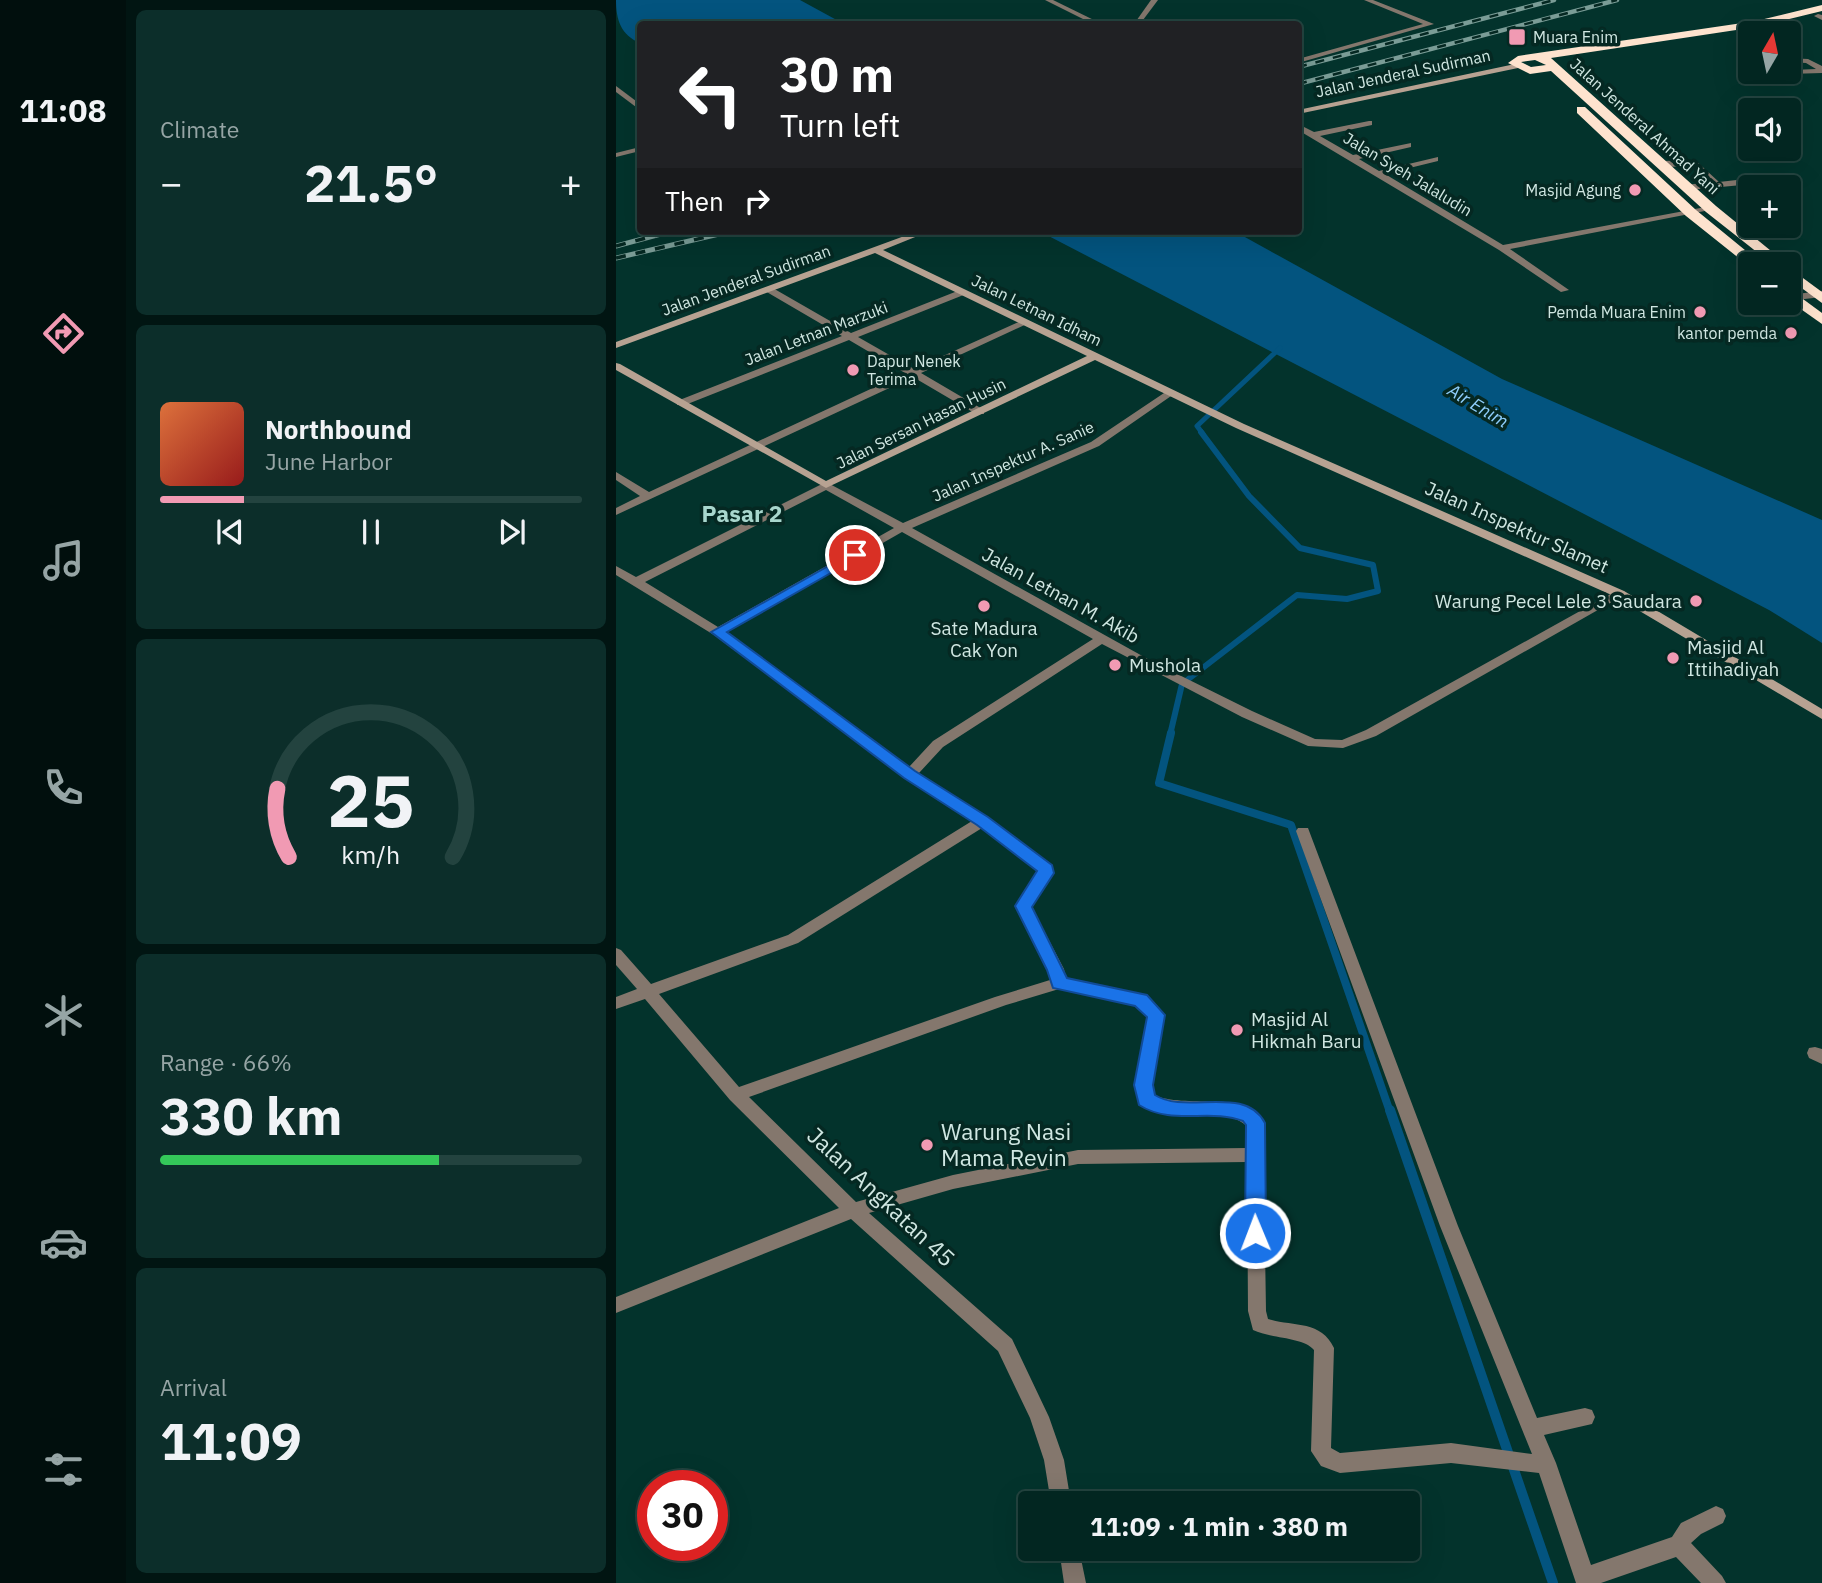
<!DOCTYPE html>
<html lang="en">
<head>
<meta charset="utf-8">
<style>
  body { margin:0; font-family:"IBM Plex Sans",sans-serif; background:#0c2e2a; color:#f1f3f6; height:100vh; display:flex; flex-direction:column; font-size:26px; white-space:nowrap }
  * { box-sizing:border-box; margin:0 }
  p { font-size:23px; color:#96a5a5 }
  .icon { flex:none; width:38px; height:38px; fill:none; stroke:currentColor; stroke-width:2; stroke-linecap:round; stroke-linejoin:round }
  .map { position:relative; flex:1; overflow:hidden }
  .panel { display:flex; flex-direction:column; gap:10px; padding:10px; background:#011512; width:490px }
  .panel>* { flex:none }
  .top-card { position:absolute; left:21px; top:21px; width:665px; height:214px; border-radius:7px; box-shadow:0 7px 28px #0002,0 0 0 2px #23433f; background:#202124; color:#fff; overflow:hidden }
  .needle { width:46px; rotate:9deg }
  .tools { position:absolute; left:1122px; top:21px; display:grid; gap:14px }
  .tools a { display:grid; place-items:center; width:63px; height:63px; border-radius:7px; background:#022621; box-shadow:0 7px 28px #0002,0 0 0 2px #23433f; font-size:35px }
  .speed { position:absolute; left:21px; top:1470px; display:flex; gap:14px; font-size:35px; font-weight:700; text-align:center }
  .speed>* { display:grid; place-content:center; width:91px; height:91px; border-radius:50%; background:#022621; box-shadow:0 7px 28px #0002,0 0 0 2px #23433f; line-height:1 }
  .speed .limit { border:10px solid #d22; background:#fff; color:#111 }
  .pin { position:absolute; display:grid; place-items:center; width:60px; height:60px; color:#fff; margin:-30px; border:4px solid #fff; border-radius:50%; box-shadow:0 2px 7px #0007 }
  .me { position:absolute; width:77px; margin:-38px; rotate:359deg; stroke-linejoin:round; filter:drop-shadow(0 0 5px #0008) }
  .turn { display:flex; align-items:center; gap:24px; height:147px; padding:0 28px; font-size:32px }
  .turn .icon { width:91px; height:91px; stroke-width:2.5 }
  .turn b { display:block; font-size:49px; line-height:60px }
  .then { display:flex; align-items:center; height:66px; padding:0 28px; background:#0003; gap:14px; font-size:26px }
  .big { font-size:52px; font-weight:700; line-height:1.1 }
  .panel .widget { flex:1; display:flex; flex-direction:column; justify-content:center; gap:10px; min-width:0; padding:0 24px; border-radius:10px; background:#0c2e2a }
  .panel .dial { align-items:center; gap:0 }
  .dial svg { height:182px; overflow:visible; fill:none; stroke:#23433f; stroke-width:7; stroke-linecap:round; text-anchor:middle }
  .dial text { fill:#f1f3f6; stroke:none }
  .song { display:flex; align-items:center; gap:21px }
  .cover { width:84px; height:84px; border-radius:10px; background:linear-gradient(135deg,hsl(20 70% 55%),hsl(0 70% 35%)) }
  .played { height:7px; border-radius:4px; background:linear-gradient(90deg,#f19ab3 20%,#23433f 20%) }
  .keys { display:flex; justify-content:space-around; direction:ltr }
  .heat { display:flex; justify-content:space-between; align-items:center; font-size:38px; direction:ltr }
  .charge { height:10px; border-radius:5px; background:linear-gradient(90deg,#34c759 66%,#23433f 0) }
  .trip { position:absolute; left:402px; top:1491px; width:402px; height:70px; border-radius:7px; background:#022621; box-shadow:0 7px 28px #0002,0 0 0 2px #23433f; font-weight:700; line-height:70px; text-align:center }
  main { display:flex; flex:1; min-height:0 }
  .dock { display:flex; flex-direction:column; width:126px; justify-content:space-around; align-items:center; background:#010f0d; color:#96a5a5 }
  .dock .icon { width:49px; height:49px }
  .dock .active { color:#f19ab3 }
  .dock b { font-size:32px; color:#f1f3f6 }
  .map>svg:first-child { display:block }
</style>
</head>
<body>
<main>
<nav class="dock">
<b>11:08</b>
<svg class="icon active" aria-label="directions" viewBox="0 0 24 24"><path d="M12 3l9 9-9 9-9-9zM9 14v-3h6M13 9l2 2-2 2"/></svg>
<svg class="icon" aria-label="music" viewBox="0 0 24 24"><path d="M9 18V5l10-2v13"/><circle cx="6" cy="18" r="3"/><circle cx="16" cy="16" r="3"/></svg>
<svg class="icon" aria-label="phone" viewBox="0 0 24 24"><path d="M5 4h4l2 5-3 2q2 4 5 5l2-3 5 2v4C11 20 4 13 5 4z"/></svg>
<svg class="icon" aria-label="climate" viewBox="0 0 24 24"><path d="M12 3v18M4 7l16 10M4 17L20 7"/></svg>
<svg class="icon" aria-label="car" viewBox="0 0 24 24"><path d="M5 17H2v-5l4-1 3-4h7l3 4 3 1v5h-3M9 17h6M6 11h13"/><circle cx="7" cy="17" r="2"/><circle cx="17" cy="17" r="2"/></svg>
<svg class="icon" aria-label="filters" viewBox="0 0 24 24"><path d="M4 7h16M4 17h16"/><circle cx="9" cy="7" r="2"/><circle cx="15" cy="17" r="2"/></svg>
</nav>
<section class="panel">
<div class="widget"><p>Climate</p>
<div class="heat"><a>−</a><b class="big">21.5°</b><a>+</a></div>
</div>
<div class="widget">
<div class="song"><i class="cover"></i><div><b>Northbound</b><p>June Harbor</p></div></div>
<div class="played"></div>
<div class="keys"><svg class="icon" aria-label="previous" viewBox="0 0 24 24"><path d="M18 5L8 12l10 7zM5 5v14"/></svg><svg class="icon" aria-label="pause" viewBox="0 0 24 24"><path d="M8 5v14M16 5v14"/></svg><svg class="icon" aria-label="next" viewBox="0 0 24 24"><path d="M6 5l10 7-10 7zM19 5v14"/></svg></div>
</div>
<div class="widget dial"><svg viewBox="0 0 100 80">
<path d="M14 69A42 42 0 1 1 86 69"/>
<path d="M14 69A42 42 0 0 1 9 39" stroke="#f19ab3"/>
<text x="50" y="56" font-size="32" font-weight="700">25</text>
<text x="50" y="72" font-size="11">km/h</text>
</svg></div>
<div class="widget"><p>Range · 66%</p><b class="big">330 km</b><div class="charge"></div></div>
<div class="widget"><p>Arrival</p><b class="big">11:09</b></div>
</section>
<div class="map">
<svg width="1206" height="1583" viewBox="0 0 1206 1583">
  <rect width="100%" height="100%" fill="#03332c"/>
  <g fill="#03547f">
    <path d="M0,0H184L228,24H24V43C5,35 0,20 0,0Z"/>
    <polygon points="423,231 618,231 886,379 1206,520 1206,643 1153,610"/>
  </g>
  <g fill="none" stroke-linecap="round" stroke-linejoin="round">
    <polyline stroke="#03547f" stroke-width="5" points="587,434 581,426 664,348"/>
    <polyline stroke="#03547f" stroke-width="6" points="554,735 566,684 681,595 731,599 762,591 757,565 684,548 633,496 585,432"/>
    <polyline stroke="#03547f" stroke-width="8" points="555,733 543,783 675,825 774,1112"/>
    <polyline stroke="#03547f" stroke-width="10" points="774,1110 937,1583"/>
    <g fill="#84776d" fill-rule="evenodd">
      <polygon points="429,0 437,0 486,24 477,24"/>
      <polygon points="535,0 542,0 524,24 518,24"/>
      <polygon points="748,0 757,0 818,24 682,63 682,59 807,24"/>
      <polygon points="1202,14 1206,15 1206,20 1198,16"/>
      <polygon points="1172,58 1192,59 1206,66 1206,73 1173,74 1173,70 1176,70 1200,69 1190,63 1172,62"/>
      <polygon points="0,86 24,104 24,110 0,92"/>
      <polygon points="753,121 756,121 756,125 704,136 737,155 795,143 795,147 743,159 763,171 822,157 822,161 769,174 887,245 1095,206 1099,209 894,249 953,290 945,292 883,250 682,130 682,124 698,132"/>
      <polygon points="24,147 24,151 0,157 0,153"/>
      <polygon points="1079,160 1103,182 1147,177 1151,180 1147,183 1073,190 1070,189 1070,185 1094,182 1077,166 1048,167 1044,164 1048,161"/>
      <polygon points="149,287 155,287 235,333 344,290 350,290 350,294 242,337 298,369 407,320 415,322 305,373 368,410 368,414 360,414 297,377 0,515 0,508 24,496 0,480 0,472 33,492 289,373 233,340 69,405 61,405 61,401 226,336 149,291"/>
      <polygon points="1206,291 1206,297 1180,300 1175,297 1180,294"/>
      <path d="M554,389L559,392L558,394L483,446L296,528L539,663L636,711L699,739L726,740L750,730L1000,591H1008L1010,594L760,736L727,748L692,746L626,717L486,644L327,747L303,773L371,818L435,865L437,873L415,906L448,969L450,979L530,996L548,1015L536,1085L538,1095C568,1109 630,1090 647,1123L650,1311L652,1319C677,1327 705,1320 718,1348L715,1448L724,1453L835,1443L916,1454L824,1226L680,831L682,828H692L842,1226L921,1418L969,1408L976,1410L979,1417L976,1424L928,1435L940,1463L975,1565L1056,1537L1065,1523L1100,1506L1107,1509L1110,1516L1107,1523L1085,1534L1075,1543L1106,1576L1110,1583H1085L1060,1557L985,1583H960L923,1473L835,1463L724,1473L705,1466L695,1451L698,1350C687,1337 656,1339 637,1330L632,1311L631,1162L462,1164L337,1189L253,1213L396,1339L433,1417L448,1460L455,1503H435L428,1460L414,1418L382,1351L235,1219L0,1313V1297L223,1208L114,1100L29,999L0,1009V997L21,989L0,965V948L5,950L35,984L172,935L356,821L289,777L98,635L0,575V566L20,577L210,482L287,523L475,442ZM210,490L278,528L102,627L29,582ZM286,532L477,639L317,741L293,767L111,632ZM366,828L423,871L399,906L432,969L434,980L379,997L123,1087L43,994L182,943ZM443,989L519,1005L532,1017L520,1085L524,1104C534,1109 544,1112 556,1114C579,1118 611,1109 631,1126V1148L462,1150L337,1175L240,1202L133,1097L390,1005Z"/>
      <polygon points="1199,1047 1206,1049 1206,1064 1193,1058 1191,1053 1193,1048"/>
      <polygon points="443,1549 463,1549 470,1583 448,1583"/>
    </g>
    <g fill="#b7a292" fill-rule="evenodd">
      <polygon points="899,64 902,64 902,68 682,114 682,110"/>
      <polygon points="302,231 314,231 267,250 628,424 1008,591 1206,709 1206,719 1000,597 620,428 479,360 210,488 0,370 0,363 4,364 210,481 471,356 259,253 0,348 0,342"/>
    </g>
    <g fill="#fee3ce" fill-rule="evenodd">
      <path d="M1206,5V11L1140,27L935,58L1100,206L1171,264H1156L1090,212L935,71L914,74L892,63L902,56L1140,21ZM919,60L930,65L915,67L905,62Z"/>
      <polygon points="961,107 969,107 1080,210 1146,264 1134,264 1134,267 1070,216 961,113"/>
      <polygon points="1172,267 1206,292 1206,303 1172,278"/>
      <polygon points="1172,288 1206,313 1206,324 1172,300"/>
    </g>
    <defs>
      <g id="rail-far1">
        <polyline points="682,67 938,0"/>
        <polyline points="682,84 1001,0"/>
      </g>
      <g id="rail">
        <polyline points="0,246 56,231"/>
        <polyline points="0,258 116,231"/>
      </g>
    </defs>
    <use href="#rail-far1" stroke="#7a9c96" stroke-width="4.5"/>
    <use href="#rail" stroke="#7a9c96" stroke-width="5"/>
    <use href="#rail-far1" stroke="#052822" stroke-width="2.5" stroke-dasharray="9" stroke-linecap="butt"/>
    <use href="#rail" stroke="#052822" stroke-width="3.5" stroke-dasharray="10" stroke-linecap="butt"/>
  </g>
  <path fill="#1a73e8" stroke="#114b97" stroke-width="2" d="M239,551L245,555L243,557L111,632L299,771L372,817L436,865L438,873L416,907L451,978L531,995L549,1015L537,1085L539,1095C570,1115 629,1084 649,1123L650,1233L647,1239L639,1242L632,1239L629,1233L630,1125L627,1121C594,1108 556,1126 523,1105L518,1085L531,1017L519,1006L437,988L431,970L399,906L421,871L361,825L288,778L95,632Z"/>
  <g fill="#f19ab3" stroke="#052822" stroke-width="2.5">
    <rect x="892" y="28" width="18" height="18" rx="3.5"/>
    <circle cx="1019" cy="190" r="7"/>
    <circle cx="1084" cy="312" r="7"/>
    <circle cx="1175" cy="333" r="7"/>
    <circle cx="237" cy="370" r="7"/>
    <circle cx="1080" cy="601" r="7"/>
    <circle cx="368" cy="606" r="7"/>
    <circle cx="1057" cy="658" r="7"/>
    <circle cx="499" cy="665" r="7"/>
    <circle cx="621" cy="1030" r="7"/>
    <circle cx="311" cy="1145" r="7"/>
  </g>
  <g text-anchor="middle" stroke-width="7" stroke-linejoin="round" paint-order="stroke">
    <g font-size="16" fill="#d0e7e2" stroke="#052822" text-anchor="end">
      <text x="917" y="43" text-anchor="start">Muara Enim</text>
      <text x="1005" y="196">Masjid Agung</text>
      <text x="1070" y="318">Pemda Muara Enim</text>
      <text x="1161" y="339">kantor pemda</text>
      <text x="251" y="367" text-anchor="start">Dapur Nenek<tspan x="251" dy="18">Terima</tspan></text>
    </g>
    <g font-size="16" fill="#d0e7e2" stroke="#052822">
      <text transform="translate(787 73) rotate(-12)" y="6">Jalan Jenderal Sudirman</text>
      <text transform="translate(1029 126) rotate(42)" y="6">Jalan Jenderal Ahmad Yani</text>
      <text transform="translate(792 174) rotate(31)" y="6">Jalan Syeh Jalaludin</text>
      <text transform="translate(130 280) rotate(-20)" y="6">Jalan Jenderal Sudirman</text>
      <text transform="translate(421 310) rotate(26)" y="6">Jalan Letnan Idham</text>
      <text transform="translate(200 333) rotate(-21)" y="6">Jalan Letnan Marzuki</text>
      <text transform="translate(305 423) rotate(-26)" y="6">Jalan Sersan Hasan Husin</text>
      <text transform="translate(397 461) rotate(-24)" y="6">Jalan Inspektur A. Sanie</text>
    </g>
    <g font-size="18" font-style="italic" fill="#8ecdfb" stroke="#052822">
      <text transform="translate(862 406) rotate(31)" y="6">Air Enim</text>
    </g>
    <g font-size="19" fill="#d0e7e2" stroke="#052822">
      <text transform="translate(901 527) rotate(24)" y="7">Jalan Inspektur Slamet</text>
      <text transform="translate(445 595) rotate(29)" y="7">Jalan Letnan M. Akib</text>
    </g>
    <g font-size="19" fill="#d0e7e2" stroke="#052822" text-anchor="start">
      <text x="1066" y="608" text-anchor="end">Warung Pecel Lele 3 Saudara</text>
      <text x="368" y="635" text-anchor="middle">Sate Madura<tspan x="368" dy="22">Cak Yon</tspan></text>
      <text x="1071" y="654">Masjid Al<tspan x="1071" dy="22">Ittihadiyah</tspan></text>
      <text x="513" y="672">Mushola</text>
      <text x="635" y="1026">Masjid Al<tspan x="635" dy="22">Hikmah Baru</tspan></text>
    </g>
    <g font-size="23" font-weight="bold" fill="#a8d6cd" stroke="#052822">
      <text x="126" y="522">Pasar 2</text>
    </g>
    <g font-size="23" fill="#d0e7e2" stroke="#052822" text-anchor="start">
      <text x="325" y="1140">Warung Nasi<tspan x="325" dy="26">Mama Revin</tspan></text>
    </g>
    <g font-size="23" fill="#d0e7e2" stroke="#052822">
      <text transform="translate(265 1197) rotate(43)" y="8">Jalan Angkatan 45</text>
    </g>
  </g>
</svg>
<div class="tools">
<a><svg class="needle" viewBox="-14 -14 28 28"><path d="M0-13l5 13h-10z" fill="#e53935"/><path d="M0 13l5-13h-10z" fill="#96a5a5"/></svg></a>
<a><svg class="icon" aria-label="sound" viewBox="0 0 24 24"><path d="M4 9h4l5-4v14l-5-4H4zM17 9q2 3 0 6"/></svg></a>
<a>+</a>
<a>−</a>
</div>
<div class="speed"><div class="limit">30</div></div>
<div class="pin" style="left:239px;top:555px;background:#d93025"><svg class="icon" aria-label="arrive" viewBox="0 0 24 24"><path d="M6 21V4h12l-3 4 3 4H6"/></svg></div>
<svg class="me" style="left:639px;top:1233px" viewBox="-20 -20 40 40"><circle r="17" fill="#1a73e8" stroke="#fff" stroke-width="3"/><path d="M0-11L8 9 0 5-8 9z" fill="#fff"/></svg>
<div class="trip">11:09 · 1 min · 380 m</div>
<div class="top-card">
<div class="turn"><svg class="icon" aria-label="left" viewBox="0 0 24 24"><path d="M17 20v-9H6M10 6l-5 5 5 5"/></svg><div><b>30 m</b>Turn left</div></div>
<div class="then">Then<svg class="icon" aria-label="right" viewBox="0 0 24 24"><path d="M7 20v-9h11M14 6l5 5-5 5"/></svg></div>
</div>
</div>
</main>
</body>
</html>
